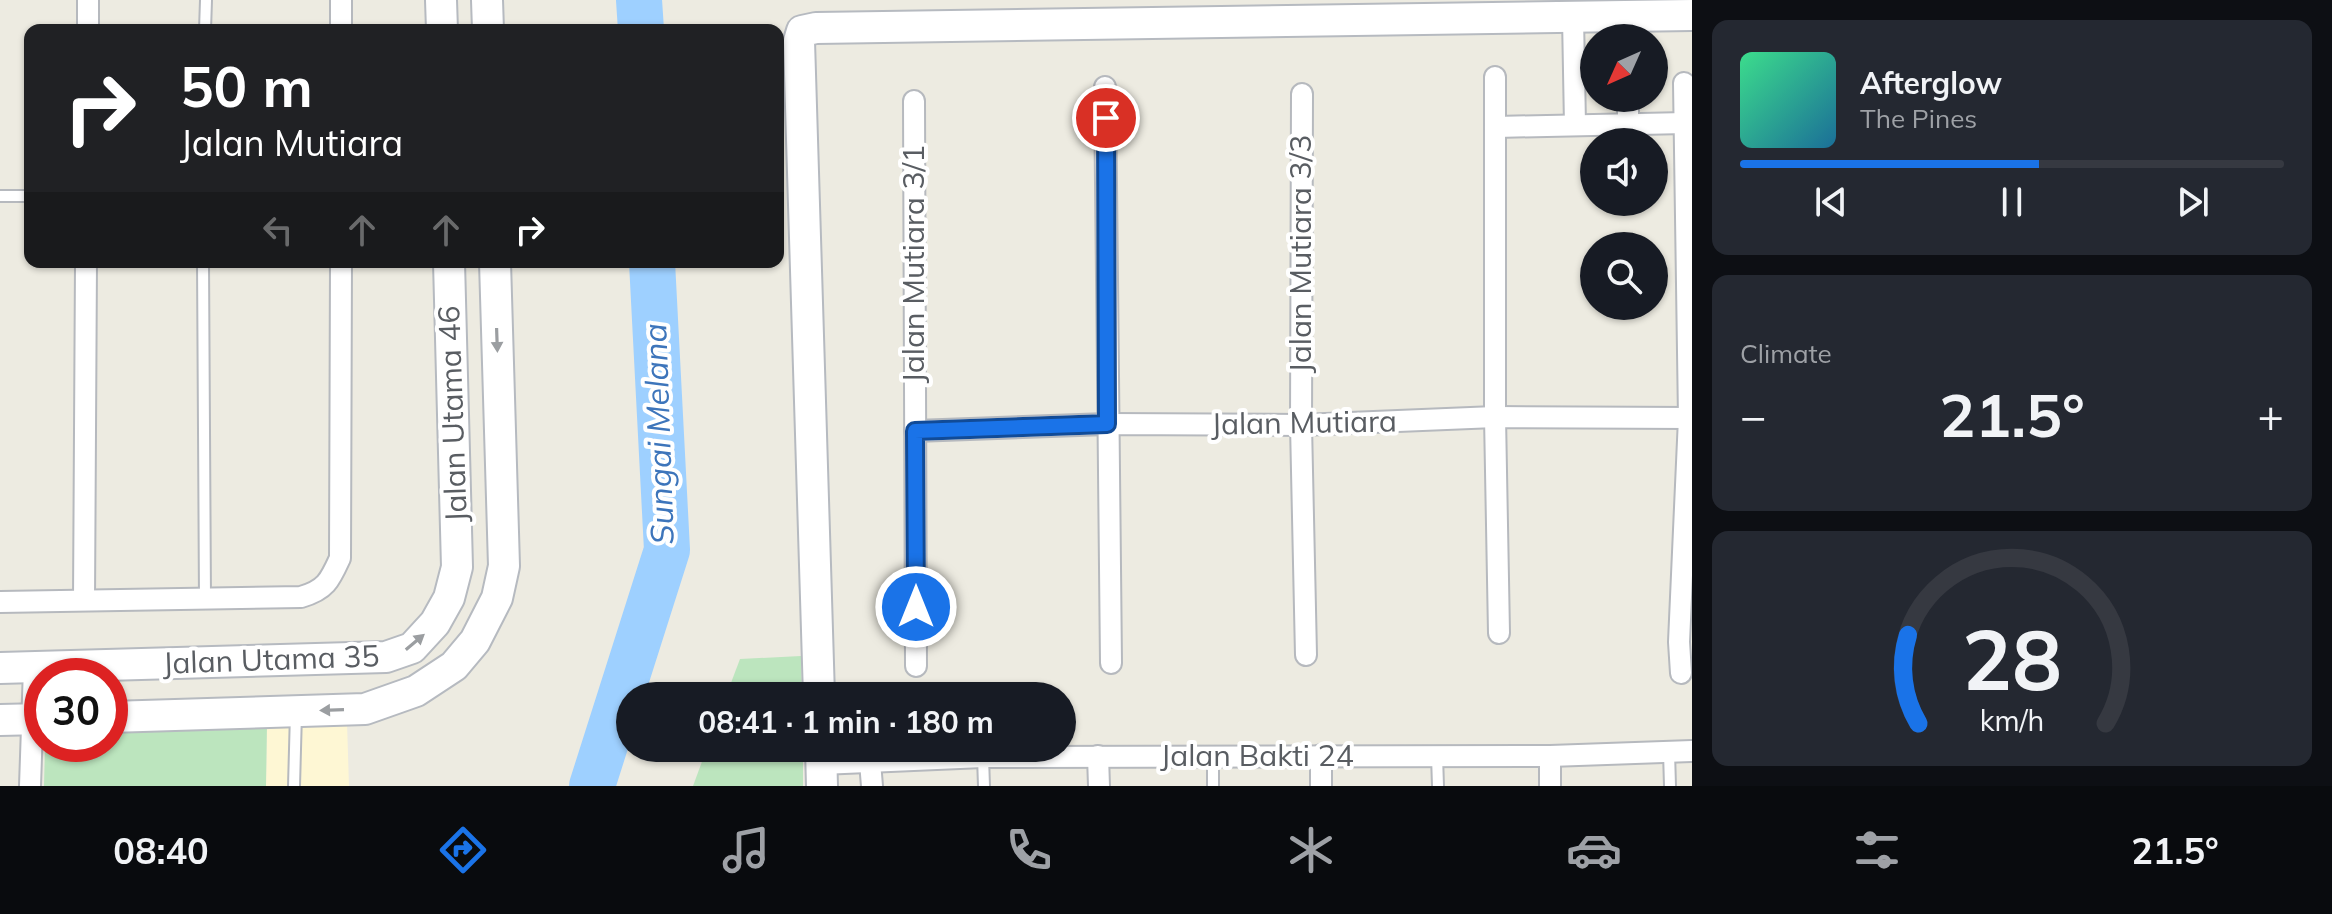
<!DOCTYPE html>
<html lang="en">
<head>
<meta charset="utf-8">
<style>
  body { margin:0; font-family:Mulish,sans-serif; background:#242831; color:#f1f3f6; height:100vh; display:flex; flex-direction:column; font-size:30px; white-space:nowrap }
  * { box-sizing:border-box; margin:0 }
  p { font-size:26px; color:#9ea1a6 }
  .icon { flex:none; width:44px; height:44px; fill:none; stroke:currentColor; stroke-width:2; stroke-linecap:round; stroke-linejoin:round }
  .map { position:relative; flex:1; overflow:hidden }
  .details { display:flex; flex-direction:column; gap:20px; padding:20px; background:#0d0f14; width:640px }
  .details>* { flex:none }
  .banner { position:absolute; left:24px; top:24px; width:760px; height:244px; border-radius:16px; box-shadow:0 2px 6px #0004; background:#202124; color:#fff; overflow:hidden }
  .needle { width:52px; rotate:225deg }
  .fabs { position:absolute; left:1580px; top:24px; display:grid; gap:16px }
  .fabs a { display:grid; place-items:center; width:88px; height:88px; border-radius:50%; background:#171b24; box-shadow:0 2px 6px #0004; font-size:40px }
  .speed { position:absolute; left:24px; top:658px; display:flex; gap:16px; font-size:40px; font-weight:700; text-align:center }
  .speed>* { display:grid; place-content:center; width:104px; height:104px; border-radius:50%; background:#171b24; box-shadow:0 2px 6px #0004; line-height:1 }
  .speed .limit { border:12px solid #d22; background:#fff; color:#111 }
  .pin { position:absolute; display:grid; place-items:center; width:68px; height:68px; color:#fff; margin:-34px; border:4px solid #fff; border-radius:50%; box-shadow:0 2px 8px #0007 }
  .me { position:absolute; width:88px; margin:-44px; rotate:0deg; stroke-linejoin:round; filter:drop-shadow(0 0 6px #0008) }
  .turn { display:flex; align-items:center; gap:28px; height:168px; padding:0 24px; font-size:36px }
  .turn .icon { width:104px; height:104px; stroke-width:2.5 }
  .turn b { display:block; font-size:56px; line-height:68px }
  .lanes { display:flex; align-items:center; height:76px; padding:0 24px; background:#0003; justify-content:center; gap:40px; direction:ltr }
  .lanes .off { opacity:.35 }
  .big { font-size:60px; font-weight:700; line-height:1.1 }
  .details .card { flex:1; display:flex; flex-direction:column; justify-content:center; gap:12px; min-width:0; padding:0 28px; border-radius:16px; background:#242831 }
  .details .dial { align-items:center; gap:0 }
  .dial svg { height:208px; overflow:visible; fill:none; stroke:#363941; stroke-width:7; stroke-linecap:round; text-anchor:middle }
  .dial text { fill:#f1f3f6; stroke:none }
  .song { display:flex; align-items:center; gap:24px }
  .cover { width:96px; height:96px; border-radius:12px; background:linear-gradient(135deg,hsl(150 70% 55%),hsl(200 70% 35%)) }
  .played { height:8px; border-radius:4px; background:linear-gradient(90deg,#1a73e8 55%,#363941 55%) }
  .keys { display:flex; justify-content:space-around; direction:ltr }
  .heat { display:flex; justify-content:space-between; align-items:center; font-size:44px; direction:ltr }
  .trip { position:absolute; left:616px; top:682px; width:460px; height:80px; border-radius:40px; background:#171b24; box-shadow:0 2px 6px #0004; font-weight:700; line-height:80px; text-align:center }
  .tab-bar { display:flex; height:128px; justify-content:space-around; align-items:center; background:#090b0e; color:#9ea1a6 }
  .tab-bar .icon { width:56px; height:56px }
  .tab-bar .on { color:#1a73e8 }
  .tab-bar b { font-size:36px; color:#f1f3f6 }
  main { display:flex; flex:1; min-height:0 }
  .map>svg:first-child { display:block }
</style>
</head>
<body>
<main>
<div class="map">
<svg width="1692" height="786" viewBox="0 0 1692 786">
  <rect width="100%" height="100%" fill="#edebe1"/>
  <polygon fill="#fef7d4" points="267,723 347,723 349,786 266,786"/>
  <g fill="#bce5be">
    <polygon points="801,656 802,696 726,696 740,659"/>
    <polygon points="267,723 266,786 44,786 45,746 47,744 110,744 110,727"/>
    <polygon points="707,748 803,748 803,786 693,786"/>
  </g>
  <g fill="none" stroke-linecap="round" stroke-linejoin="round">
    <g stroke="#9ed0ff" stroke-width="46">
      <polyline points="639,0 641,30"/>
      <polyline points="592,786 667,550 652,262"/>
    </g>
    <defs>
      <g id="lane">
        <polyline points="205,30 206,0"/>
        <polyline points="0,196 30,196"/>
        <polyline points="203,262 205,599"/>
        <polyline points="1669,752 1670,786"/>
        <polyline points="1437,756 1438,786"/>
        <polyline points="983,757 984,786"/>
        <polyline points="294,786 296,713"/>
        <polyline points="1213,786 1213,756"/>
      </g>
      <g id="street">
        <polyline points="1627,16 1627,38"/>
        <polyline points="1573,17 1575,125"/>
        <polyline points="88,30 88,0"/>
        <polyline points="341,30 341,0"/>
        <polyline points="1495,77 1495,417 1499,633"/>
        <polyline points="1105,87 1111,663"/>
        <polyline points="1302,94 1301,425 1306,655"/>
        <polyline points="1628,98 1628,124"/>
        <polyline points="914,101 916,666"/>
        <polyline points="1496,127 1686,123"/>
        <polyline points="915,431 1107,424 1301,425 1495,417 1692,418"/>
        <polyline points="84,600 86,262"/>
        <path d="M0,602L301,597C326,590 330,580 340,558L341,262"/>
        <polyline points="1681,673 1679,642 1689,418 1684,83"/>
        <polyline points="1321,755 1321,786"/>
        <polyline points="1098,756 1099,786"/>
        <polyline points="1550,756 1550,786"/>
        <polyline points="870,762 872,786"/>
        <polyline points="821,764 983,757 1550,756 1692,751"/>
        <polyline points="30,786 34,668"/>
      </g>
      <g id="secondary">
        <polyline points="441,0 442,30"/>
        <polyline points="487,0 488,30"/>
        <polyline points="0,668 386,657 412,648 435,623 449,598 457,567 449,262"/>
        <polyline points="819,696 799,41 802,31 816,28 1692,15"/>
        <polyline points="110,717 365,709 416,691 454,666 475,641 497,598 504,566 495,262"/>
        <polyline points="0,720 42,719"/>
        <polyline points="821,748 822,786"/>
      </g>
    </defs>
    <use href="#lane" stroke="#b6b9be" stroke-width="14"/>
    <use href="#street" stroke="#b6b9be" stroke-width="24"/>
    <use href="#secondary" stroke="#b6bac0" stroke-width="34"/>
    <use href="#lane" stroke="#fff" stroke-width="10"/>
    <use href="#street" stroke="#fff" stroke-width="20"/>
    <use href="#secondary" stroke="#fff" stroke-width="30"/>
  </g>
  <defs><path id="oneway-solid" d="M-6-.8H1V-3.2L6.5 0L1 3.2V.8H-6Z" transform="scale(2)"/></defs>
  <g fill="#9b9ea1">
    <use href="#oneway-solid" transform="translate(497 340) rotate(88)"/>
    <use href="#oneway-solid" transform="translate(415 642) rotate(-40)"/>
    <use href="#oneway-solid" transform="translate(332 710) rotate(178)"/>
  </g>
  <g fill="none" stroke-linecap="round" stroke-linejoin="round">
    <defs>
      <polyline id="route" points="916,607 915,431 1107,424 1106,118"/>
    </defs>
    <use href="#route" stroke="#114b97" stroke-width="20"/>
    <use href="#route" stroke="#1a73e8" stroke-width="14"/>
  </g>
  <g text-anchor="middle" stroke-width="8" stroke-linejoin="round" paint-order="stroke">
    <g font-size="30" fill="#595d62" stroke="#fff">
      <text transform="translate(1301 254) rotate(-90)" y="10">Jalan Mutiara 3/3</text>
      <text transform="translate(914 264) rotate(-90)" y="10">Jalan Mutiara 3/1</text>
      <text transform="translate(453 414) rotate(-92)" y="10">Jalan Utama 46</text>
      <text transform="translate(1304 423) rotate(-1)" y="10">Jalan Mutiara</text>
      <text transform="translate(271 660) rotate(-2)" y="10">Jalan Utama 35</text>
      <text x="1257" y="766">Jalan Bakti 24</text>
    </g>
    <g font-size="32" font-style="italic" fill="#3d75bb" stroke="#fff">
      <text transform="translate(659 434) rotate(-92)" y="11">Sungai Melana</text>
    </g>
  </g>
</svg>
<div class="fabs">
<a><svg class="needle" viewBox="-14 -14 28 28"><path d="M0-13l5 13h-10z" fill="#e53935"/><path d="M0 13l5-13h-10z" fill="#9ea1a6"/></svg></a>
<a><svg class="icon" aria-label="sound" viewBox="0 0 24 24"><path d="M4 9h4l5-4v14l-5-4H4zM17 9q2 3 0 6"/></svg></a>
<a><svg class="icon" aria-label="search" viewBox="0 0 24 24"><circle cx="10" cy="10" r="6"/><path d="M15 15l6 6"/></svg></a>
</div>
<div class="speed"><div class="limit">30</div></div>
<div class="pin" style="left:1106px;top:118px;background:#d93025"><svg class="icon" aria-label="arrive" viewBox="0 0 24 24"><path d="M6 21V4h12l-3 4 3 4H6"/></svg></div>
<svg class="me" style="left:916px;top:607px" viewBox="-20 -20 40 40"><circle r="17" fill="#1a73e8" stroke="#fff" stroke-width="3"/><path d="M0-11L8 9 0 5-8 9z" fill="#fff"/></svg>
<div class="trip">08:41 · 1 min · 180 m</div>
<div class="banner">
<div class="turn"><svg class="icon" aria-label="right" viewBox="0 0 24 24"><path d="M7 20v-9h11M14 6l5 5-5 5"/></svg><div><b>50 m</b>Jalan Mutiara</div></div>
<div class="lanes"><svg class="icon off" aria-label="left" viewBox="0 0 24 24"><path d="M17 20v-9H6M10 6l-5 5 5 5"/></svg><svg class="icon off" aria-label="ahead" viewBox="0 0 24 24"><path d="M12 20V5M6 11l6-6 6 6"/></svg><svg class="icon off" aria-label="ahead" viewBox="0 0 24 24"><path d="M12 20V5M6 11l6-6 6 6"/></svg><svg class="icon" aria-label="right" viewBox="0 0 24 24"><path d="M7 20v-9h11M14 6l5 5-5 5"/></svg></div>
</div>
</div>
<section class="details">
<div class="card">
<div class="song"><i class="cover"></i><div><b>Afterglow</b><p>The Pines</p></div></div>
<div class="played"></div>
<div class="keys"><svg class="icon" aria-label="previous" viewBox="0 0 24 24"><path d="M18 5L8 12l10 7zM5 5v14"/></svg><svg class="icon" aria-label="pause" viewBox="0 0 24 24"><path d="M8 5v14M16 5v14"/></svg><svg class="icon" aria-label="next" viewBox="0 0 24 24"><path d="M6 5l10 7-10 7zM19 5v14"/></svg></div>
</div>
<div class="card"><p>Climate</p>
<div class="heat"><a>−</a><b class="big">21.5°</b><a>+</a></div>
</div>
<div class="card dial"><svg viewBox="0 0 100 80">
<path d="M14 69A42 42 0 1 1 86 69"/>
<path d="M14 69A42 42 0 0 1 10 35" stroke="#1a73e8"/>
<text x="50" y="56" font-size="32" font-weight="700">28</text>
<text x="50" y="72" font-size="11">km/h</text>
</svg></div>
</section>
</main>
<nav class="tab-bar">
<b>08:40</b>
<svg class="icon on" aria-label="directions" viewBox="0 0 24 24"><path d="M12 3l9 9-9 9-9-9zM9 14v-3h6M13 9l2 2-2 2"/></svg>
<svg class="icon" aria-label="music" viewBox="0 0 24 24"><path d="M9 18V5l10-2v13"/><circle cx="6" cy="18" r="3"/><circle cx="16" cy="16" r="3"/></svg>
<svg class="icon" aria-label="phone" viewBox="0 0 24 24"><path d="M5 4h4l2 5-3 2q2 4 5 5l2-3 5 2v4C11 20 4 13 5 4z"/></svg>
<svg class="icon" aria-label="climate" viewBox="0 0 24 24"><path d="M12 3v18M4 7l16 10M4 17L20 7"/></svg>
<svg class="icon" aria-label="car" viewBox="0 0 24 24"><path d="M5 17H2v-5l4-1 3-4h7l3 4 3 1v5h-3M9 17h6M6 11h13"/><circle cx="7" cy="17" r="2"/><circle cx="17" cy="17" r="2"/></svg>
<svg class="icon" aria-label="filters" viewBox="0 0 24 24"><path d="M4 7h16M4 17h16"/><circle cx="9" cy="7" r="2"/><circle cx="15" cy="17" r="2"/></svg>
<b>21.5°</b>
</nav>
</body>
</html>
